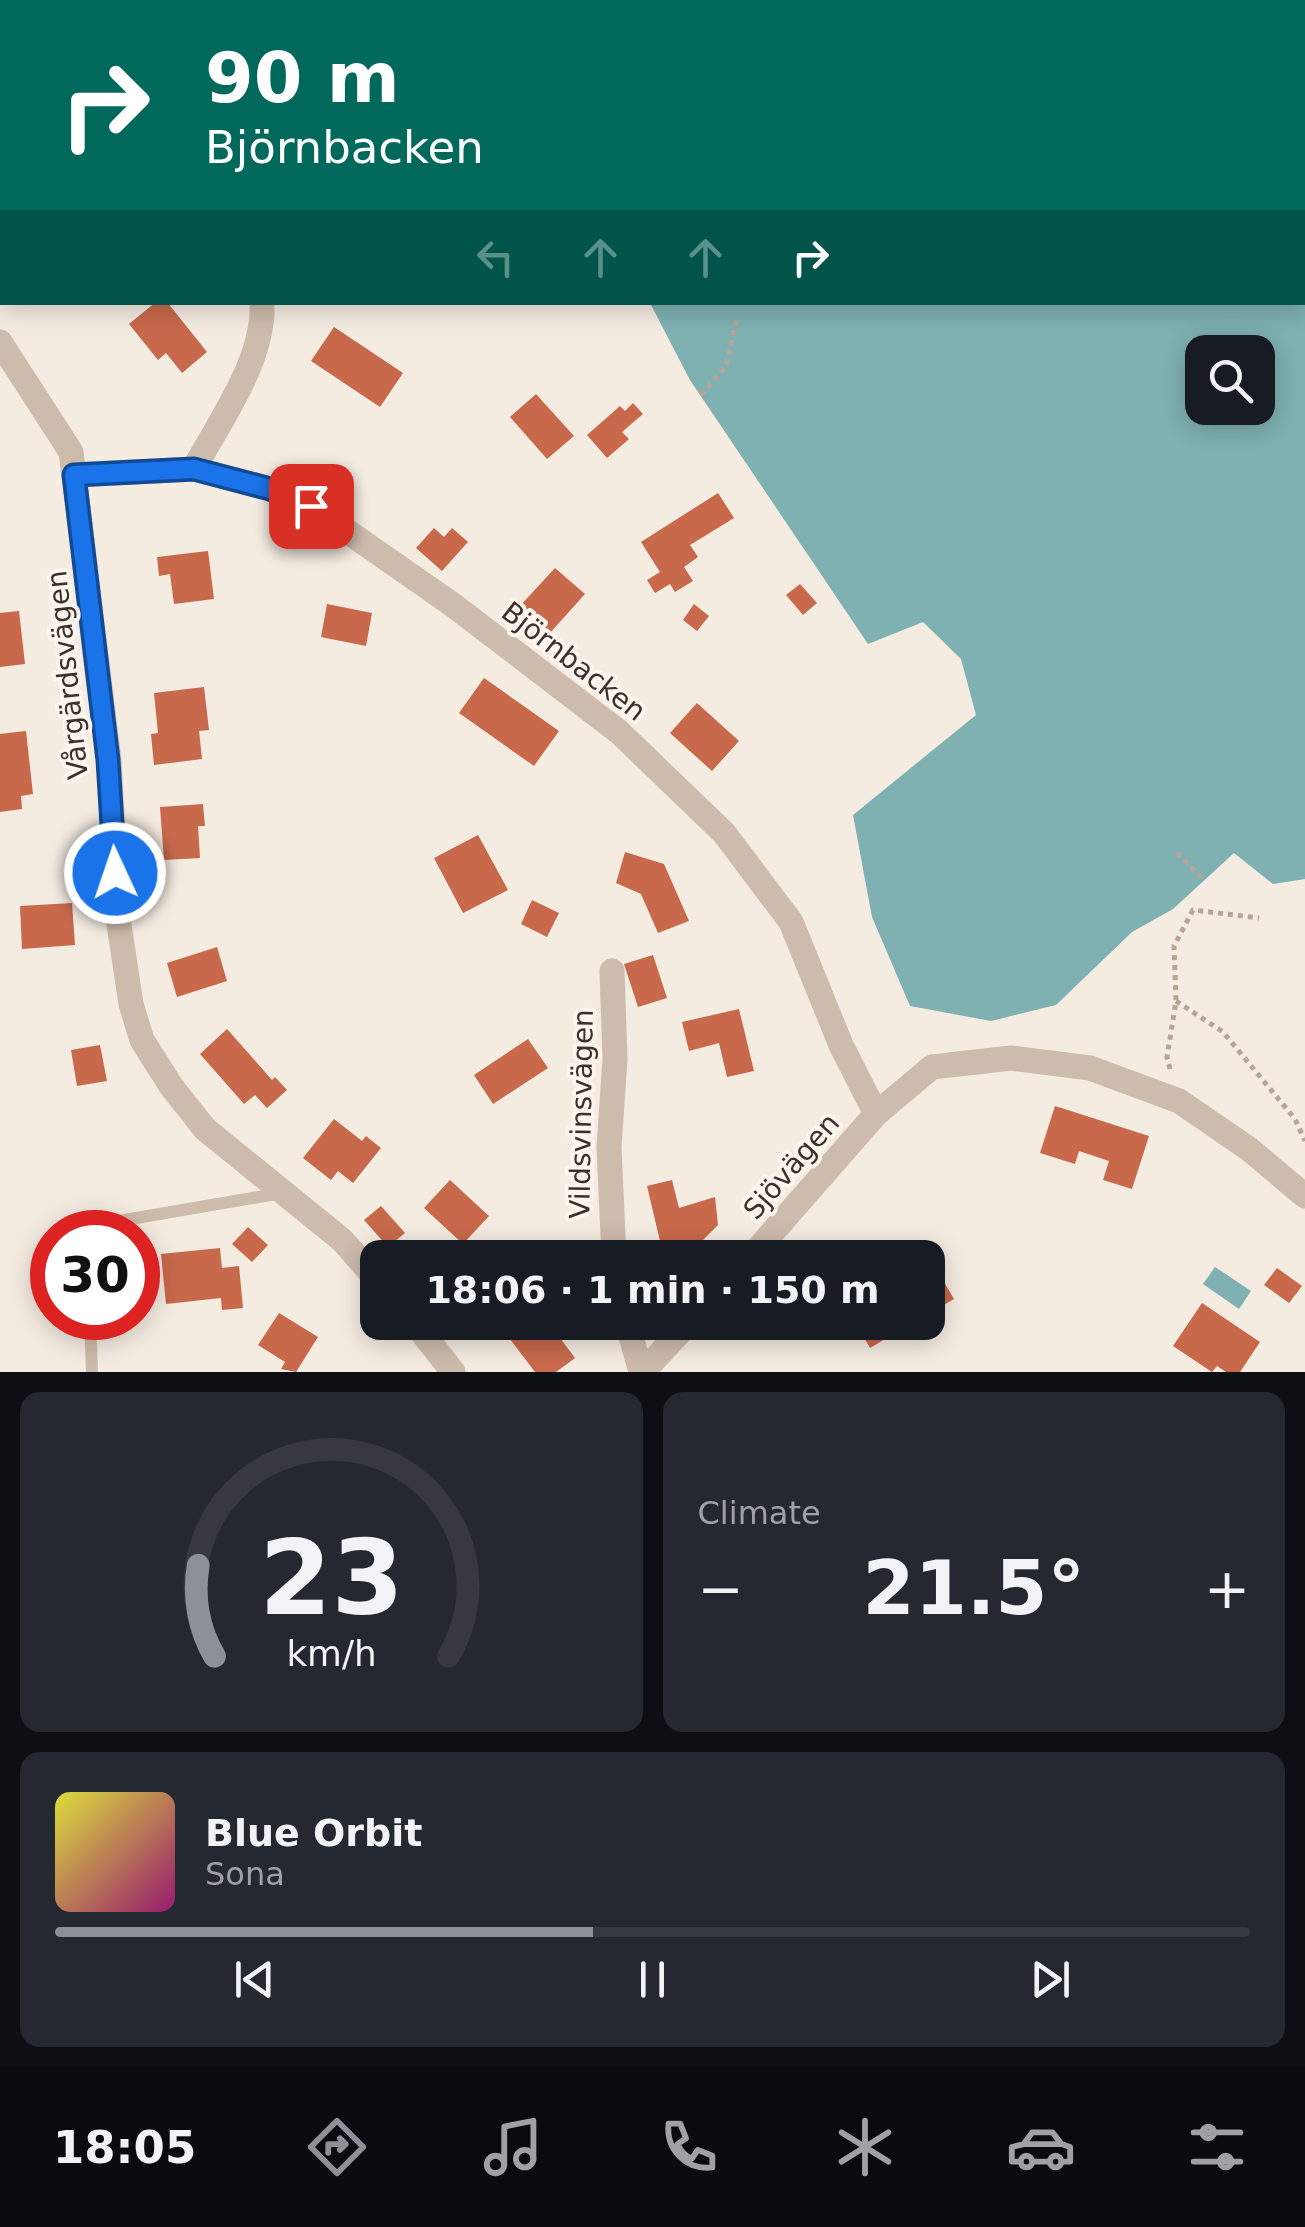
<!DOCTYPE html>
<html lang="en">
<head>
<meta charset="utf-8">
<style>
  body { margin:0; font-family:"DejaVu Sans",sans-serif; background:#242831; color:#f1f3f6; height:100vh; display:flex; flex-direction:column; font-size:38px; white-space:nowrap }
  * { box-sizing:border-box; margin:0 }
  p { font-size:32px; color:#9ea1a6 }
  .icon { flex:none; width:55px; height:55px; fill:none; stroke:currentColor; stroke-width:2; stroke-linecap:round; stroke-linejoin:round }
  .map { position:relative; height:1372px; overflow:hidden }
  .details { display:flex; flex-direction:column; gap:20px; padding:20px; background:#0d0f14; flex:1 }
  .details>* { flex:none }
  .top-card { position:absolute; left:0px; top:0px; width:1305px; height:305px; box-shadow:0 5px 25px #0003; background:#00695c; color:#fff; overflow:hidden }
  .controls { position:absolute; left:1185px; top:335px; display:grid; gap:20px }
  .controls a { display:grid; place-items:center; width:90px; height:90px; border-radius:20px; background:#171b24; box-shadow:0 5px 25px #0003; font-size:50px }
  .speed { position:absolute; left:30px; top:1210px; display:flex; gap:20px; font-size:50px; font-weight:700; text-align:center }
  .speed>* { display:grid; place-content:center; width:130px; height:130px; border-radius:50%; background:#171b24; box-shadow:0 5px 25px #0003; line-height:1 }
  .speed .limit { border:15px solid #d22; background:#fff; color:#111 }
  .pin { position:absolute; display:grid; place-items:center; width:85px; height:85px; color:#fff; margin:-42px; border-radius:20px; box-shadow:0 5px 15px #0006 }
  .me { position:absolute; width:110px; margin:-55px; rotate:357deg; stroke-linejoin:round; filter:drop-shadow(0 0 8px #0008) }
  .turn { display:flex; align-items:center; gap:35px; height:210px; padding:0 40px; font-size:45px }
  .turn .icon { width:130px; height:130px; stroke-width:2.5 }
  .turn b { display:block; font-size:70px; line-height:85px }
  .lanes { display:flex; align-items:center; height:95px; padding:0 40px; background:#0003; justify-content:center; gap:50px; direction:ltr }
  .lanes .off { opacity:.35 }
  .big { font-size:75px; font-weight:800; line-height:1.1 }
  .details .widget { flex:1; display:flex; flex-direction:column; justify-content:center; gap:15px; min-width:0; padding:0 35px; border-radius:20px; background:#242831 }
  .details .dial { align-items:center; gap:0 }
  .dial svg { height:260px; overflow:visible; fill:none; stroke:#363941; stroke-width:7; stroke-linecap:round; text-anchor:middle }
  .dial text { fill:#f1f3f6; stroke:none }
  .song { display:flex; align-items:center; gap:30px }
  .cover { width:120px; height:120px; border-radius:15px; background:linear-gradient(135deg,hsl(60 70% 55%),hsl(320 70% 35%)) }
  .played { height:10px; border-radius:5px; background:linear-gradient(90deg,#8c9099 45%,#363941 45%) }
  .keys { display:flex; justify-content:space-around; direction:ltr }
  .heat { display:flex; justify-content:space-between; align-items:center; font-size:55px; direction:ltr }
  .details .tiles { flex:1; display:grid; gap:20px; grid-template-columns:1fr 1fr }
  .widget:last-child { grid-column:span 2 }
  .trip { position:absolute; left:360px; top:1240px; width:585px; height:100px; border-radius:20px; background:#171b24; box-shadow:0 5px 25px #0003; font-weight:800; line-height:100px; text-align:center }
  .tabs { display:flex; height:160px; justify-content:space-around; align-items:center; background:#090b0e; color:#9ea1a6 }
  .tabs .icon { width:70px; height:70px }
  .tabs .current { color:#8c9099 }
  .tabs b { font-size:45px; color:#f1f3f6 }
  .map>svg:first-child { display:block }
</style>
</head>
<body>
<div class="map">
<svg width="1305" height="1372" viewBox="0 0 1305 1372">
  <rect width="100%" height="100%" fill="#f4ebe1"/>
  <g fill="#7fb0b2" fill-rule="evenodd">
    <path d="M462,0H1305V879L1273,884L1234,853L1173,909L1132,932L1056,1005L991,1021L910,1006L872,917L853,815L976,715L961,659L923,622L868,644L690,380L650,303L1302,302V2ZM1258,352V408H1202V352Z"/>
    <polygon points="1215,1267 1251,1291 1239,1309 1203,1284"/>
  </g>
  <g fill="#c8694b">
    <polygon points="156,302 167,302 207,352 182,373 166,353 158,360 129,324"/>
    <polygon points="334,327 403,373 380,407 311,361"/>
    <polygon points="536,394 574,436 547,459 510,417"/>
    <polygon points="633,403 643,414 622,432 629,439 607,458 587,435 620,406 625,411"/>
    <polygon points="718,493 734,518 690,545 698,557 684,567 693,581 675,592 670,584 655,593 647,580 660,572 641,542"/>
    <polygon points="434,528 444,537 452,528 468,542 442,571 416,548"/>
    <polygon points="208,551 214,599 174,604 170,574 159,576 157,557"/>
    <polygon points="555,568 585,594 549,634 519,607"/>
    <polygon points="800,584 817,603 803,615 786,595"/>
    <polygon points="327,604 372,613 366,646 321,637"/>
    <polygon points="694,604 709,616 697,631 683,620"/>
    <polygon points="19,611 25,664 0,667 0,613"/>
    <polygon points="484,678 559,731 534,766 459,713"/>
    <polygon points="204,687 209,730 199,731 202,759 154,765 151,734 158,733 154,693"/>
    <polygon points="697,703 739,741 712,771 670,733"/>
    <polygon points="26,731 33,794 21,796 22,809 0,812 0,734"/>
    <polygon points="203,804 205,826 198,826 200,858 164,860 160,807"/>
    <polygon points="478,835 508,890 463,913 434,858"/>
    <polygon points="625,852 664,864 689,921 658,933 641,894 616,883"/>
    <polygon points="532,900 559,913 547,937 521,924"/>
    <polygon points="72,903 75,945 22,949 20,906"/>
    <polygon points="217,947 227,981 177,997 167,963"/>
    <polygon points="653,955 667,998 638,1007 624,964"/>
    <polygon points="739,1009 754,1071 727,1077 719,1043 689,1051 682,1022"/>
    <polygon points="227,1029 272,1080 275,1077 287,1090 267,1108 255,1095 244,1104 200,1054"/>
    <polygon points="528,1039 548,1068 493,1104 474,1075"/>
    <polygon points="100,1045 107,1081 77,1086 71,1050"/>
    <polygon points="1055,1106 1149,1136 1132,1189 1103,1180 1109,1161 1079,1151 1075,1164 1040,1153"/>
    <polygon points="334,1119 362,1141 366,1136 381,1148 353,1183 338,1171 331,1180 303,1158"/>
    <polygon points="450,1180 489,1216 463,1244 424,1208"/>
    <polygon points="672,1180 679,1208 715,1197 718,1225 689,1254 664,1258 647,1186"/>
    <polygon points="381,1206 405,1233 388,1247 364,1220"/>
    <polygon points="248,1227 268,1245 252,1262 232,1244"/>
    <polygon points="220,1248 222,1268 239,1266 243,1308 222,1310 221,1298 166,1304 161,1254"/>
    <polygon points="927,1253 954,1299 928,1314 928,1258 919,1258"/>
    <polygon points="1277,1268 1302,1286 1289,1303 1264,1285"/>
    <polygon points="1202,1303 1260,1342 1240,1372 1226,1372 1217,1366 1212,1372 1173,1346"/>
    <polygon points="279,1313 318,1337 296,1372 281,1369 285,1362 258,1345"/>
    <polygon points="497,1322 548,1322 575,1358 556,1372 535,1372"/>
    <polygon points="855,1322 914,1322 870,1348"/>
  </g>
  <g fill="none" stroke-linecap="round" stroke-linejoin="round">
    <g stroke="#b9a596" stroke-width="5" stroke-dasharray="5 5" stroke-linecap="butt">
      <polyline points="701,395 726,366 737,318"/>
      <polyline points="1177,853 1205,881"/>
      <polyline points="1176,1001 1223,1032 1295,1119 1305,1141"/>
      <polyline points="1170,1069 1167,1057 1176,1001 1174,946 1193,910 1259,918"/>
    </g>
    <g stroke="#cdbbac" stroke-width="12">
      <polyline points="96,1232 101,1224 282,1193"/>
      <polyline points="90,1318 92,1372"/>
    </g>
    <g stroke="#cdbbac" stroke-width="25">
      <polyline points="0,342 71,452 109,761 117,911 131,1004 142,1040 171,1086 205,1129 342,1240 378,1281"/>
      <path d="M194,469C220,420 265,360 262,302"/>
      <polyline points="74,475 194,469 271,489 311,506 453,605 619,732 724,833 791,922 841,1045 876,1114"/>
      <polyline points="612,971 615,1059 609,1147 614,1258"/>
      <polyline points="750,1258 876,1114 932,1067 1011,1058 1090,1068 1179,1101 1249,1149 1305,1196"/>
      <polyline points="414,1322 453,1372"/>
      <polyline points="627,1322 641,1372"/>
      <polyline points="643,1372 689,1322"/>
    </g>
  </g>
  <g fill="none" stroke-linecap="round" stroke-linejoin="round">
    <defs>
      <polyline id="route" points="115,873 108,760 74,475 194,469 270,489 311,506"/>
    </defs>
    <use href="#route" stroke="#114b97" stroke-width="25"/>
    <use href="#route" stroke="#1a73e8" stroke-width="18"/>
  </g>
  <g text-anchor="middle" stroke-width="8" stroke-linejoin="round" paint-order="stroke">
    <g font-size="28" fill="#3b302b" stroke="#fbf5ee">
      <text transform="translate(574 661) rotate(38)" y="10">Björnbacken</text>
      <text transform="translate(67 675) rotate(-96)" y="10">Vårgärdsvägen</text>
      <text transform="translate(581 1114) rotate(-89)" y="10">Vildsvinsvägen</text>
      <text transform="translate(791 1166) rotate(-49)" y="10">Sjövägen</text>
    </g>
  </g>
</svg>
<div class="controls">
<a><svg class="icon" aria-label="search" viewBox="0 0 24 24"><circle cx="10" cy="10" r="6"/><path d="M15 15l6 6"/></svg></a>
</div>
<div class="speed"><div class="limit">30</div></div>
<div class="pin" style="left:311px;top:506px;background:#d93025"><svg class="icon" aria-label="arrive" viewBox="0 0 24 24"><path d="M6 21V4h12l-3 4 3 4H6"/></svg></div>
<svg class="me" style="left:115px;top:873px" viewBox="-20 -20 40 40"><circle r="17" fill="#1a73e8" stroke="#fff" stroke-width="3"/><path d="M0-11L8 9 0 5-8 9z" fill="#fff"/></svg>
<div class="trip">18:06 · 1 min · 150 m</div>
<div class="top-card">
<div class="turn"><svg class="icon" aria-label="right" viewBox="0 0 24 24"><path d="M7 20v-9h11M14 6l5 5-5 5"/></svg><div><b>90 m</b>Björnbacken</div></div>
<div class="lanes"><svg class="icon off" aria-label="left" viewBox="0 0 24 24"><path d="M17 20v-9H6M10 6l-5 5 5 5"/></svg><svg class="icon off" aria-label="ahead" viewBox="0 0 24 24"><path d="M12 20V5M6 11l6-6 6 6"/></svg><svg class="icon off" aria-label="ahead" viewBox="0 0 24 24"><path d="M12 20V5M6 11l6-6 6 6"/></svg><svg class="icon" aria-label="right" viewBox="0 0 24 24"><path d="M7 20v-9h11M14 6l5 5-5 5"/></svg></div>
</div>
</div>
<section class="details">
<div class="tiles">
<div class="widget dial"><svg viewBox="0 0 100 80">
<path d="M14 69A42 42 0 1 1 86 69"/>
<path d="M14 69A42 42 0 0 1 9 41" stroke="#8c9099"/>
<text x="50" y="56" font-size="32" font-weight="700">23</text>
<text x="50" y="72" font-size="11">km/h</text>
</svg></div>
<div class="widget"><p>Climate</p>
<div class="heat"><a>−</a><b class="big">21.5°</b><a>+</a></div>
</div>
<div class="widget">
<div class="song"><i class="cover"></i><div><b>Blue Orbit</b><p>Sona</p></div></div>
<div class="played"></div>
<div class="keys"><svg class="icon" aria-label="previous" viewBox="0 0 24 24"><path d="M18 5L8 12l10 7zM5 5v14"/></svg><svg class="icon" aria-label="pause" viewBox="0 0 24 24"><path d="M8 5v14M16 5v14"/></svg><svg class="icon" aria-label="next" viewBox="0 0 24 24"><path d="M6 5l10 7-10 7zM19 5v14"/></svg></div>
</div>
</div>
</section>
<nav class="tabs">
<b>18:05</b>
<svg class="icon current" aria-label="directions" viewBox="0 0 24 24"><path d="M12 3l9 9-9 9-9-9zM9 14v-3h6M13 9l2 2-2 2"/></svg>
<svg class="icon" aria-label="music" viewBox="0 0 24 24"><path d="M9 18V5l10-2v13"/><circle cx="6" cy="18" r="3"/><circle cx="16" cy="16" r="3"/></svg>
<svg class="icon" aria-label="phone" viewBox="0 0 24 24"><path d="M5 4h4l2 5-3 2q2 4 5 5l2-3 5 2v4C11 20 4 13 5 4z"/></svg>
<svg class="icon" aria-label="climate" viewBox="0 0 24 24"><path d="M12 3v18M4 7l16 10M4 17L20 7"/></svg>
<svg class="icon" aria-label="car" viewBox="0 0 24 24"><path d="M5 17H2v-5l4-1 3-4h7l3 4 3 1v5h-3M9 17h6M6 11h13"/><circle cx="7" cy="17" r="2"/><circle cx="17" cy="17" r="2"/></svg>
<svg class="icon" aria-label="filters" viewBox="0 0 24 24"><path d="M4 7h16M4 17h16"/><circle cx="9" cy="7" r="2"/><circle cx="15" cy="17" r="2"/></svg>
</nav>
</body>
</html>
